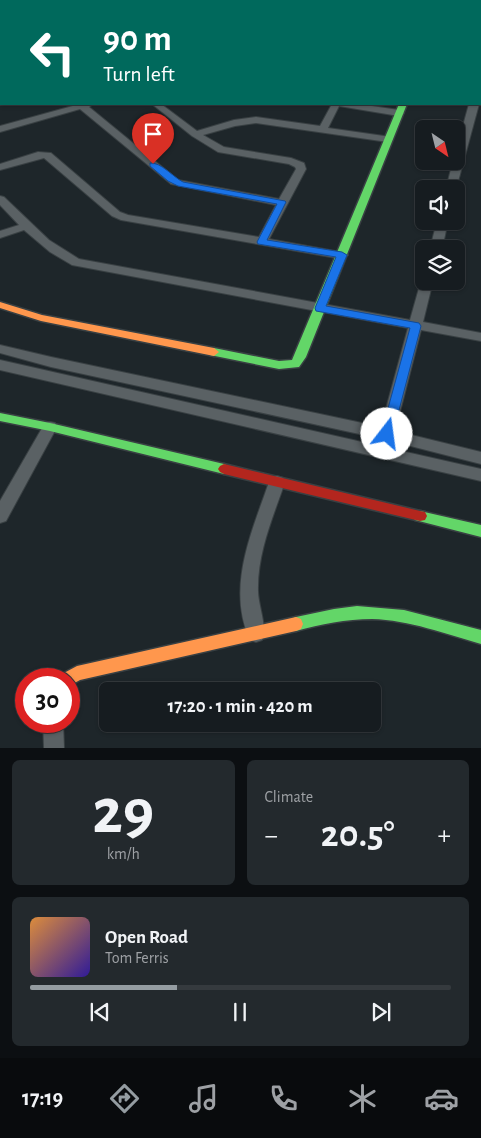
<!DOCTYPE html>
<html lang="en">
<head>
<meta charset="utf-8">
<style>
  body { margin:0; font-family:"Alegreya Sans",sans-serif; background:#23292d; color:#f1f3f6; height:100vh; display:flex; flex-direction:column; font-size:19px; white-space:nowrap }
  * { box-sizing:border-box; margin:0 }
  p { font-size:16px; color:#9ea1a5 }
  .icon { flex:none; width:28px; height:28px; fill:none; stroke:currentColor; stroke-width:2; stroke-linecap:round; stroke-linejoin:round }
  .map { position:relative; height:748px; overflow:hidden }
  .details { display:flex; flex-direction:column; gap:12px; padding:12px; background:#0c0f12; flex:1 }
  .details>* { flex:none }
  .banner { position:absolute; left:0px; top:0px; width:481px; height:105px; box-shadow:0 1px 4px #0004,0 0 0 1px #353a3e; background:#00695c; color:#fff; overflow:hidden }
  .needle { width:32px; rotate:145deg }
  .buttons { position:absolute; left:415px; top:120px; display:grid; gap:10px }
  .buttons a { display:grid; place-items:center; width:50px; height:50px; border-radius:8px; background:#161c20; box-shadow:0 1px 4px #0004,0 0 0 1px #353a3e; font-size:25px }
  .speed { position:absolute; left:15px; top:668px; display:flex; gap:10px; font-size:25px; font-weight:700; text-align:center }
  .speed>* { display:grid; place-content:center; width:65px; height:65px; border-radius:50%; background:#161c20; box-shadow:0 1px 4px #0004,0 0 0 1px #353a3e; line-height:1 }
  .speed .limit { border:8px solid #d22; background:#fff; color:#111 }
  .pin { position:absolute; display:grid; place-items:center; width:42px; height:42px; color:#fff; margin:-51px -21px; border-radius:50% 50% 50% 0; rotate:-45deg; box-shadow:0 0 5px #0007 }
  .pin .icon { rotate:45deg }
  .me { position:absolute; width:55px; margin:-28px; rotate:15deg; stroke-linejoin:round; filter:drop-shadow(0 0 4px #0008) }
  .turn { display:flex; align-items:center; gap:18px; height:105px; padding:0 20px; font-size:22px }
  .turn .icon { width:65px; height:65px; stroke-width:2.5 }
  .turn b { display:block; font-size:35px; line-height:42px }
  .big { font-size:38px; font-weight:700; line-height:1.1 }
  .details .card { flex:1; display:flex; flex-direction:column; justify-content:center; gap:8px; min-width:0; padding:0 18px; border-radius:8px; background:#23292d }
  .details .dial { align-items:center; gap:0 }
  .dial b { font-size:65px; line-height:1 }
  .song { display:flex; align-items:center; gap:15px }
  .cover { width:60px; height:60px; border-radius:8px; background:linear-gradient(135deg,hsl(30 70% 55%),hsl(250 70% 35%)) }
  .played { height:5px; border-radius:2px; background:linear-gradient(90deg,#949ca1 35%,#353a3e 35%) }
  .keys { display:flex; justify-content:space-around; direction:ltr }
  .heat { display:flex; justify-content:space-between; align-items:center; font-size:28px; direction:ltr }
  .details .tiles { flex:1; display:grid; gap:12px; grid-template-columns:1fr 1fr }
  .card:last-child { grid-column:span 2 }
  .trip { position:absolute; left:99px; top:682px; width:282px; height:50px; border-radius:8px; background:#161c20; box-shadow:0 1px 4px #0004,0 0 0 1px #353a3e; font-weight:700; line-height:50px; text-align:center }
  .menu { display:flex; height:80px; justify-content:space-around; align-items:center; background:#090b0d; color:#9ea1a5 }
  .menu .icon { width:35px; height:35px }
  .menu .active { color:#949ca1 }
  .menu b { font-size:22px; color:#f1f3f6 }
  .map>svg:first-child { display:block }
</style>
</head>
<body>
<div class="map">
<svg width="481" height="748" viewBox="0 0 481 748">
  <rect width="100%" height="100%" fill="#1e262a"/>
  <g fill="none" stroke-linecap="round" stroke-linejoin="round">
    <defs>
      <g id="street">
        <rect x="0" y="5" width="1" height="4"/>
        <rect x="480" y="11" width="1" height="4"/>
        <rect x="480" y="48" width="1" height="5"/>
        <rect x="0" y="57" width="1" height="4"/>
        <polygon points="481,73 481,82 480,83 480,74"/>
        <polygon points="80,104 93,104 89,107 178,180 279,199 296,169 295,167 289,164 218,152 192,136 152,104 161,104 197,131 234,120 256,117 320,126 332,104 358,104 399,110 404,113 399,116 339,106 328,128 391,137 393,139 388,142 256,123 235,126 203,135 224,147 291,158 304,163 306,169 269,239 346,253 348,255 346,257 342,259 121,220 112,216 44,158 0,170 0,164 38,152 51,153 120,212 128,215 259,237 276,205 171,184 80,109 0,132 0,126"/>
        <polygon points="469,104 479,104 456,189 446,189 453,161 456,161 456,151"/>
        <polygon points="0,196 4,197 49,240 79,259 410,320 421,281 424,278 424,281 433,281 423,322 481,333 481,341 421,330 395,431 481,452 481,464 387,440 51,367 0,353 0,345 51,357 381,427 408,328 72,265 50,252 24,230 0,238 0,231 19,225 0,205"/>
        <polygon points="437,221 448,221 442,249 430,249"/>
        <polygon points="0,360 481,469 481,481 0,370"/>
        <polygon points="50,422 55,423 57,427 6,521 0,523 0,501 45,423"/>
        <path d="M277,476L283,478L285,482C273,517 257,553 258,591C258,605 268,629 262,640L256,642L250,640C226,587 252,532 269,482L271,478Z"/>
        <polygon points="43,721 63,721 64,748 44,748"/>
      </g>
      <g id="fast">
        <polygon points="399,104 407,104 306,357 299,367 279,369 210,355 209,352 214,348 279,361 292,360"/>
        <polygon points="0,413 50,423 224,464 228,466 230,469 228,472 224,474 50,431 0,421"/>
        <polygon points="420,511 481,525 481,537 415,520 413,516 415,512"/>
        <path d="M357,606L404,610L481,630V644C446,634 409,620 372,619C346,619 321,624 296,631L291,629L289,624L291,619L296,617L334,609Z"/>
      </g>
      <g id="slow">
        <polygon points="0,302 42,315 214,348 219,352 214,356 41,321 0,308"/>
        <polygon points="296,617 301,619 303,624 301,629 296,631 80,680 69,686 69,679 60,679 62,674 77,666"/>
      </g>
      <polygon id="jam" points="224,464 420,511 425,512 427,516 425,520 420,521 224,474 220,472 218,469 220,466"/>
    </defs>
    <use href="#street" stroke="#394043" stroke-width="2"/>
    <use href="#fast" stroke="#394043" stroke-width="3"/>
    <use href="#slow" stroke="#394043" stroke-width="3"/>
    <use href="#jam" stroke="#394043" stroke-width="3"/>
    <use href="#street" fill="#5a6164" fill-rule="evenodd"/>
    <use href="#fast" fill="#63d668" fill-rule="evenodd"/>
    <use href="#slow" fill="#ff974d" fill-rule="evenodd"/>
    <use href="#jam" fill="#b3261e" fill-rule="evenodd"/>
  </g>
  <polygon fill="#323738" points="224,0 248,0 248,1 221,1"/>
  <polygon fill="#595c5c" stroke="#6c7071" points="216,0 225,0 225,1 217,1"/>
  <path fill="#1a73e8" stroke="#114b97" d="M150,163C161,162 173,177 183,182L285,201L286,202L267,240L342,252L347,255L326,306L419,323L421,326L392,437H383L381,434L410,328L316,311L315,308L336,257L258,244L257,242L277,204L178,186L168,181L150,166Z"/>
</svg>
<div class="buttons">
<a><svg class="needle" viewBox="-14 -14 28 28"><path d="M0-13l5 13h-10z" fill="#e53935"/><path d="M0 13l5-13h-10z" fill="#9ea1a5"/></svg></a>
<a><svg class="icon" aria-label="sound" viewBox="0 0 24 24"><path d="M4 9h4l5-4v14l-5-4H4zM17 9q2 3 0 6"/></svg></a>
<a><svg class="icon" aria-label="layers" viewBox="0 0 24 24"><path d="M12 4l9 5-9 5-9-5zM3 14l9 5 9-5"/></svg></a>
</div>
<div class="speed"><div class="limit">30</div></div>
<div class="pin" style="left:153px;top:164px;background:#d93025"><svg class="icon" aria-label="arrive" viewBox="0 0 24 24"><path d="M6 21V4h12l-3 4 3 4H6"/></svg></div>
<svg class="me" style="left:387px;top:434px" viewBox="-20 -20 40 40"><circle r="19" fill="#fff"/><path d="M0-13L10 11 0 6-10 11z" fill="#1a73e8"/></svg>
<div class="trip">17:20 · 1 min · 420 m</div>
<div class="banner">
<div class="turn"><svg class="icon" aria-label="left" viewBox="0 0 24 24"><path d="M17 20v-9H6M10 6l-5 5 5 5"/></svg><div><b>90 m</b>Turn left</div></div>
</div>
</div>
<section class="details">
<div class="tiles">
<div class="card dial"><b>29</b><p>km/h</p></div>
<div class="card"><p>Climate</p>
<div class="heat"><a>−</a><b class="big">20.5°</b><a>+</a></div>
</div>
<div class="card">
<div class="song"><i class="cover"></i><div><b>Open Road</b><p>Tom Ferris</p></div></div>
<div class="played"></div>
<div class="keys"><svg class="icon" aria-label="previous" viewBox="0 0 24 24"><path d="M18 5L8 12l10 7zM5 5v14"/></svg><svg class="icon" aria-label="pause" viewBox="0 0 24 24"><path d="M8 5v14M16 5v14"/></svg><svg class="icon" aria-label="next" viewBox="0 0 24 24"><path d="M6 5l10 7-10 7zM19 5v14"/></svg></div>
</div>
</div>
</section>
<nav class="menu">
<b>17:19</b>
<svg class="icon active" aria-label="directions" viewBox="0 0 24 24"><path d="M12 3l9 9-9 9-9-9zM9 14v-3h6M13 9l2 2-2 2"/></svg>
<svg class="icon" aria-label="music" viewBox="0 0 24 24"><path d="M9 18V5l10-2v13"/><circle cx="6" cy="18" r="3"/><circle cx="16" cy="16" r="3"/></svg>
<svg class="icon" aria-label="phone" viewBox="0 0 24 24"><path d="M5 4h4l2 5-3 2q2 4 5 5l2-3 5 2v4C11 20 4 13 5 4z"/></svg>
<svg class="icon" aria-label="climate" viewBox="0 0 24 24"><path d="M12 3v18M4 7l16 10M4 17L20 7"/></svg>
<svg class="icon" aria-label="car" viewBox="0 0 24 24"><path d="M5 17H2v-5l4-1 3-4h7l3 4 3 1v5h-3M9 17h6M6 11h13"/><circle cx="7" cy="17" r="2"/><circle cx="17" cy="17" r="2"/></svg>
</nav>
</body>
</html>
